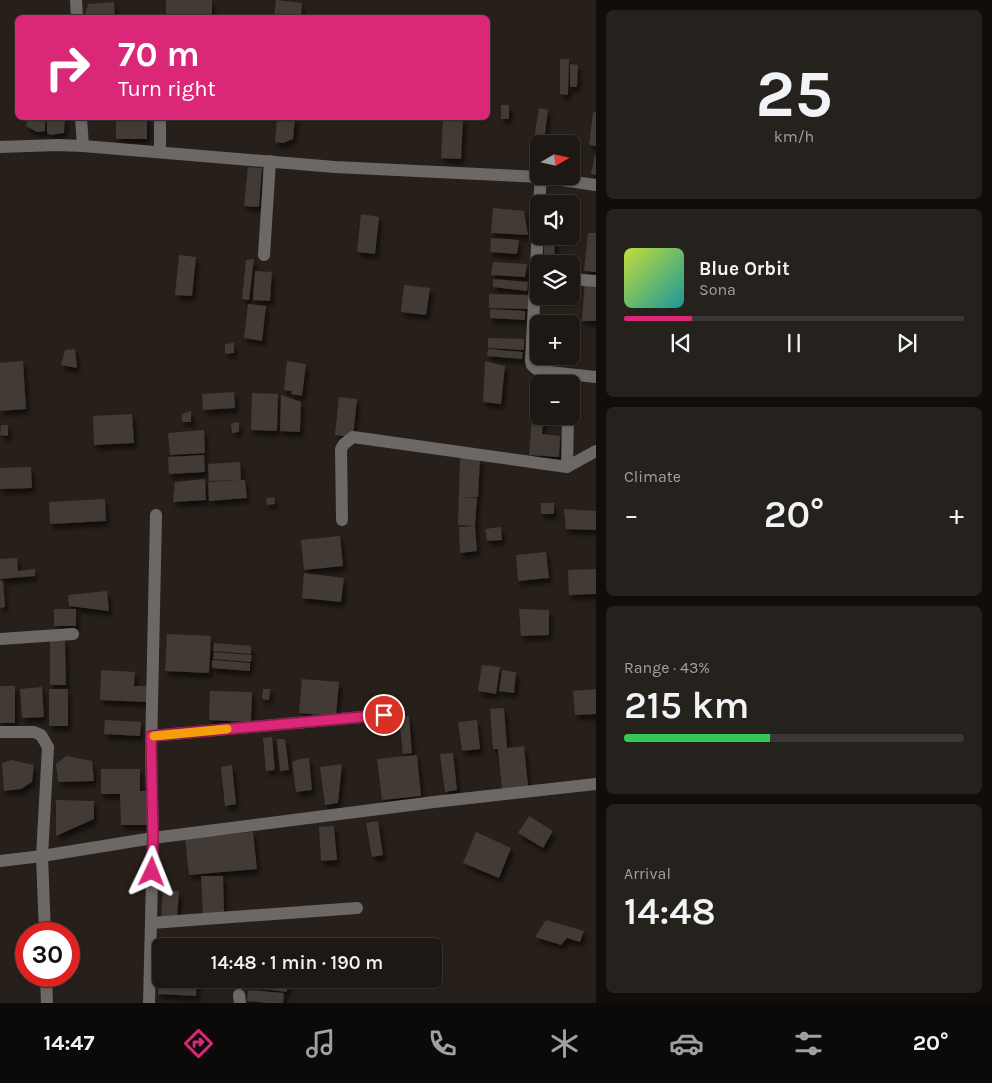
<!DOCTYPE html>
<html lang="en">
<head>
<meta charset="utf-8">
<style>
  body { margin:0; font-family:Karla,sans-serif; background:#25211d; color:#f1f3f6; height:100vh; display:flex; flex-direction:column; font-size:19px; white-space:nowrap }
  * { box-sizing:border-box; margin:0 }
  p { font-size:16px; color:#a0a0a0 }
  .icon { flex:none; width:28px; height:28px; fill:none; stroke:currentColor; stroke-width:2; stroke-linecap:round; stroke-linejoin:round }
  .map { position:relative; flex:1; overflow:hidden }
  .drawer { display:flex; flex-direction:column; gap:10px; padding:10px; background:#100d0b; width:396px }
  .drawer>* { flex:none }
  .top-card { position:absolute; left:15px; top:15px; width:475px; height:105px; border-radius:8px; box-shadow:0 1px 4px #0004,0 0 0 1px #3b3734; background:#db2777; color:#fff; overflow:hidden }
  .needle { width:32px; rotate:81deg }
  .tools { position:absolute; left:530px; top:135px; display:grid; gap:10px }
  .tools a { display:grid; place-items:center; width:50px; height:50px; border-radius:8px; background:#1d1814; box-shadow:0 1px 4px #0004,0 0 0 1px #3b3734; font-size:25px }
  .speed { position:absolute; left:15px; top:922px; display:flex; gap:10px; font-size:25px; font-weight:700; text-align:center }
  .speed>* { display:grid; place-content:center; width:65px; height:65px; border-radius:50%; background:#1d1814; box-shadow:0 1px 4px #0004,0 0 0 1px #3b3734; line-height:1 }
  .speed .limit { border:8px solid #d22; background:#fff; color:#111 }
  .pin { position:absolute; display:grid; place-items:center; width:42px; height:42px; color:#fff; margin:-21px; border:2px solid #fff; border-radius:50%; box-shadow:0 1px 5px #0007 }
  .me { position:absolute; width:55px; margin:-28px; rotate:2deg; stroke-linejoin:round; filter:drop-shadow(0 0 4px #0008) }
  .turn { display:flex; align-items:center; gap:18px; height:105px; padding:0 20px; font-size:22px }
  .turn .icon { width:65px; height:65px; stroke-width:2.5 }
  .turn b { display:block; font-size:35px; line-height:42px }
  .big { font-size:38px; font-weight:600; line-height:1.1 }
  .drawer .tile { flex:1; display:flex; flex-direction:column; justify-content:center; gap:8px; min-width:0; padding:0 18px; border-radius:8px; background:#25211d }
  .drawer .dial { align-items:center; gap:0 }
  .dial b { font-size:65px; line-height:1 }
  .song { display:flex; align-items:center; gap:15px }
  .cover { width:60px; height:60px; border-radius:8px; background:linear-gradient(135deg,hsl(70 70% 55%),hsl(180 70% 35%)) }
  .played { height:5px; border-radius:2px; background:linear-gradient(90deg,#db2777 20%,#3b3734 20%) }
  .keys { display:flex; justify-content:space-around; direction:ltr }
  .heat { display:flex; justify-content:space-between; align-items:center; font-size:28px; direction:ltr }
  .charge { height:8px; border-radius:4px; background:linear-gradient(90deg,#34c759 43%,#3b3734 0) }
  .trip { position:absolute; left:152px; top:938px; width:290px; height:50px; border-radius:8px; background:#1d1814; box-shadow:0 1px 4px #0004,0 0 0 1px #3b3734; font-weight:600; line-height:50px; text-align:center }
  .tab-bar { display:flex; height:80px; justify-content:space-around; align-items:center; background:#0c0a08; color:#a0a0a0 }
  .tab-bar .icon { width:35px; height:35px }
  .tab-bar .on { color:#db2777 }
  .tab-bar b { font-size:22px; color:#f1f3f6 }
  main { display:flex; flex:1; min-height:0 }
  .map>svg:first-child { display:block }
</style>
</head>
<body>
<main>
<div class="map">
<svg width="596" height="1003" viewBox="0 0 596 1003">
  <defs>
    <filter id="shadow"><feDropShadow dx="3" dy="5" stdDeviation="2.5" flood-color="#0009"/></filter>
  </defs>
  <rect width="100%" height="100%" fill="#27201a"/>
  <g fill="#423a34" filter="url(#shadow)">
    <rect x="166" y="0" width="46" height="18"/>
    <polygon points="276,0 302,3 301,18 274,18"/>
    <polygon points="114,2 115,18 84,18 88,4"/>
    <polygon points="560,59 569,59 568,95 560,94"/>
    <polygon points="570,64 578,65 577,87 570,87"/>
    <rect x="501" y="105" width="8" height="14"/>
    <polygon points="539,108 548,110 544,141 534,139"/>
    <polygon points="593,112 596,112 596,146 589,145"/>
    <polygon points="27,118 45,118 45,131 37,132 26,126"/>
    <polygon points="47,118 65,118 64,133 51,135 47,133"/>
    <rect x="116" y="118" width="31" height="21"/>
    <polygon points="277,118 295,118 293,139 283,143 275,142"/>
    <polygon points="443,118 463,119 461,159 441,158"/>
    <polygon points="595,155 596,155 596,175 591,174"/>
    <polygon points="248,167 262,168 259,207 244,206"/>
    <polygon points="493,208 524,211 528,235 491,233"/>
    <polygon points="361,214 379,217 375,254 357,252"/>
    <polygon points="588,233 596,233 596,272 584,271"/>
    <polygon points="544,236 555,236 554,262 544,261"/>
    <polygon points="491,238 519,240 517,254 490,252"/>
    <polygon points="179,255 196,257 192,296 175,295"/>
    <polygon points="254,259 249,300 242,299 246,260"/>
    <polygon points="493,262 527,264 525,277 491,275"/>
    <polygon points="255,271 272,272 270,301 253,300"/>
    <polygon points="493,279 528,282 527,291 493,287"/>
    <polygon points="585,281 596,282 596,321 582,321"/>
    <polygon points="404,285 430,288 426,315 401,312"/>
    <polygon points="489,294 528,295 528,309 489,308"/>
    <polygon points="248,304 266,306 262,341 244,338"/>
    <polygon points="490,309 525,311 525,320 490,318"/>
    <polygon points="488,338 524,339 524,350 488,348"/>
    <polygon points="234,343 234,353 225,354 225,344"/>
    <polygon points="75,349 77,368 61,365 65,350"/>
    <polygon points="488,349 523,352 522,359 487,356"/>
    <polygon points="23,361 26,409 0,411 0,363"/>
    <polygon points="287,361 306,364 302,396 291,394 292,391 284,390"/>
    <polygon points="485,361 505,366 501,404 483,402"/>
    <polygon points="545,379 564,382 564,384 545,384"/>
    <polygon points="234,392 235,408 203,410 202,394"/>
    <polygon points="252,393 278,394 277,431 251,430"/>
    <polygon points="281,395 301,402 300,432 280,431"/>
    <polygon points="339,397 357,399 353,437 335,435"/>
    <polygon points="191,411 191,422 182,422 182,414"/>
    <polygon points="132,414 134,443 94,445 93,416"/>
    <polygon points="532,417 543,417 542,434 560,436 559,457 529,455"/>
    <polygon points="239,422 239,432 232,433 231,423"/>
    <polygon points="1,425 8,425 8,436 0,435"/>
    <polygon points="204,430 205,453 170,455 168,433"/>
    <polygon points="204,455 205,472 169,474 168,457"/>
    <polygon points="460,458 480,459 478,497 464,498 477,498 475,526 458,525"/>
    <polygon points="240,462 241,480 245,480 247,498 209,501 208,482 238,480 209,481 208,464"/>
    <polygon points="31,467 32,488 0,489 0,468"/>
    <polygon points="205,479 206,500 173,502 175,482"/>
    <polygon points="274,497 275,504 267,505 266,498"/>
    <polygon points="105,499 106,521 50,524 49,502"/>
    <rect x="541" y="503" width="13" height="11"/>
    <polygon points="564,509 596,511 596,530 566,529"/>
    <polygon points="475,526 477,551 460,553 459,527"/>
    <polygon points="501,527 502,540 487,541 485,529"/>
    <polygon points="340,536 343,566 304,570 301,540"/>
    <polygon points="546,552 549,578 518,581 516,555"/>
    <polygon points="17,558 18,571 35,569 35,576 0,579 0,559"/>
    <polygon points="596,569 596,594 569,595 568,570"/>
    <polygon points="304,573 344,578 341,602 302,598"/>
    <polygon points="0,580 3,581 5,607 0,608"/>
    <polygon points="107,591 109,611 69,606 68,595"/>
    <rect x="54" y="609" width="22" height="17"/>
    <polygon points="519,609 549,610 549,635 521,636"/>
    <polygon points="167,634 211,636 209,673 165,671"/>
    <polygon points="50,641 65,641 66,685 50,685"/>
    <polygon points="214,643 251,646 251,654 213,651"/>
    <polygon points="214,652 252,655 251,662 213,659"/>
    <polygon points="212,660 250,663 250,671 212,668"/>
    <polygon points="482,665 500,667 496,694 478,691"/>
    <polygon points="101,670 135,672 134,686 147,686 147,702 100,700"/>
    <polygon points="502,670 516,672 514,693 499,691"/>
    <polygon points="302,679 339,682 336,716 299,713"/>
    <rect x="0" y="686" width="15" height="37"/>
    <polygon points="42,687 44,717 22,718 20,689"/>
    <rect x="49" y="689" width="19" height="37"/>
    <polygon points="263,689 270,689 269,700 262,699"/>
    <polygon points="596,689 596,714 575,715 573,691"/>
    <polygon points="210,691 252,692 251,722 209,720"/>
    <polygon points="504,708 507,748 524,746 528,786 502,789 498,749 493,749 490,709"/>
    <polygon points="409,716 412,753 403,754 399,717"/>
    <polygon points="105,720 141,722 140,736 104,734"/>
    <polygon points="477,720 480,749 462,751 458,722"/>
    <polygon points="272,737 275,770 266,771 263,738"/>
    <polygon points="277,739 285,739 289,770 280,771"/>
    <polygon points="453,753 457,790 445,792 440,754"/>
    <polygon points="417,755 421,796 382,800 377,759"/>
    <polygon points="66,756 92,761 94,781 58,782 56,764"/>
    <polygon points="309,758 312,790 296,792 292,762 300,759"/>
    <polygon points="11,760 34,765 32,782 21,789 4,791 2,763"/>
    <polygon points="342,764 338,803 325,805 320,767"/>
    <polygon points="232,765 236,804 225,806 221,767"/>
    <polygon points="101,769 140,769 140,791 148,791 148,825 121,825 120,794 101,794"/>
    <polygon points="56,800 94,801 94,819 56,836"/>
    <polygon points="529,816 553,831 543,848 518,833"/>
    <polygon points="378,821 383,855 372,857 366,823"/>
    <polygon points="334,826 337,860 321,861 319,827"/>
    <polygon points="253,832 257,869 189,875 185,839"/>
    <polygon points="476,832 511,848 499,878 463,863"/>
    <polygon points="201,876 223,876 224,913 203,914"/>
    <polygon points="163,890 179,891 177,918 161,917"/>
    <polygon points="546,920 584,931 580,942 567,938 561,945 535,937"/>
    <polygon points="159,974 161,974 161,979 197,979 196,996 158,994"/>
    <polygon points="264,979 275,979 288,981 287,992 263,989"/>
    <polygon points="248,990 284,993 283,1003 266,1003 247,1001"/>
  </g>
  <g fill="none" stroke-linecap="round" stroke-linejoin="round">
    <g stroke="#6c6865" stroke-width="12">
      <polyline points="76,0 77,18"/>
      <polyline points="81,118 83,146"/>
      <polyline points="160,118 160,152"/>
      <polyline points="0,147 57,145 83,146 335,167 541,177 596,185"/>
      <polyline points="539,204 541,177"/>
      <polyline points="539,209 531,360 532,365 535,368 540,371 596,377"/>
      <polyline points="264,255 270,161"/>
      <polyline points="571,279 596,281"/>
      <polyline points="567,467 568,416"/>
      <polyline points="342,520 341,449 344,444 353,437 567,467 596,451"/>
      <polyline points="0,639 73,634"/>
      <polyline points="0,732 34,732 41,735 48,747 42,856 45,934"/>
      <polyline points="151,736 384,715"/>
      <polyline points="0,861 42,856 153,838 434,802 596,784"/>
      <polyline points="151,923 357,908"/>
      <polyline points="46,976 47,1003"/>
      <polyline points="239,995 240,1003"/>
      <polyline points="149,1003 153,838 151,751 156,515"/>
    </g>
  </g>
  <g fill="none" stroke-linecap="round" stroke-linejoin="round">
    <defs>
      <polyline id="route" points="152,872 153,838 151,736 384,715"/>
    </defs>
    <use href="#route" stroke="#8e194d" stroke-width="12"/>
    <use href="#route" stroke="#db2777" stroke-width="9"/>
    <polyline stroke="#f59e0b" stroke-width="9" points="154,736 227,729"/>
  </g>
</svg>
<div class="tools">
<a><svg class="needle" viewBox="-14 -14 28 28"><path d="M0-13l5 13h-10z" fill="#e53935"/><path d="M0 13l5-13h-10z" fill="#a0a0a0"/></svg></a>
<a><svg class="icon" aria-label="sound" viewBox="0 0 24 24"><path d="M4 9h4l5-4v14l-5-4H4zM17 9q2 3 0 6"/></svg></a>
<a><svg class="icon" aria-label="layers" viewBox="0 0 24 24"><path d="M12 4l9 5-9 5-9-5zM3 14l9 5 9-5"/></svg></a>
<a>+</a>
<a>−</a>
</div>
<div class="speed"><div class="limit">30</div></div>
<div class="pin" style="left:384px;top:715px;background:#d93025"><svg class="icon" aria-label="arrive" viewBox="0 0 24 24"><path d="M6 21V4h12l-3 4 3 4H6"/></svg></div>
<svg class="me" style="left:152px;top:872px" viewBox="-20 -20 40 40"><path d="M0-17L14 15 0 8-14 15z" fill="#db2777" stroke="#fff" stroke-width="4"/></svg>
<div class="trip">14:48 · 1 min · 190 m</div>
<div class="top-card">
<div class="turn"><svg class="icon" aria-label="right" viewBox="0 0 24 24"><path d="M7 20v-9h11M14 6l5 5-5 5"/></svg><div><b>70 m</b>Turn right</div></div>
</div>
</div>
<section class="drawer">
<div class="tile dial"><b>25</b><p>km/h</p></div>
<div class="tile">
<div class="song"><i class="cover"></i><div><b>Blue Orbit</b><p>Sona</p></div></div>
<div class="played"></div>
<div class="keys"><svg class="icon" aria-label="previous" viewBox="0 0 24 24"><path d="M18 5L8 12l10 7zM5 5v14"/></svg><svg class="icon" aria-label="pause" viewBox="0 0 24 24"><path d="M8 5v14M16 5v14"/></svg><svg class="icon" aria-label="next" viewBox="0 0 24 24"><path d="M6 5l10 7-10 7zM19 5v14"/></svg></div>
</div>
<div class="tile"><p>Climate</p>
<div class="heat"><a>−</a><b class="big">20°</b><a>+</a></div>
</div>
<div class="tile"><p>Range · 43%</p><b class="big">215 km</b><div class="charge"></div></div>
<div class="tile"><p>Arrival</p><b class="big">14:48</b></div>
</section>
</main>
<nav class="tab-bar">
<b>14:47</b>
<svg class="icon on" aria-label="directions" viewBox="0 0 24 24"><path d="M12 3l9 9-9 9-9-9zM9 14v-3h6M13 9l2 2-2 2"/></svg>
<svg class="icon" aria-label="music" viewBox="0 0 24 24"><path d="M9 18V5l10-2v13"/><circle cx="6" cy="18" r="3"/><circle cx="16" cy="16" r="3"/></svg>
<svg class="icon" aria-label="phone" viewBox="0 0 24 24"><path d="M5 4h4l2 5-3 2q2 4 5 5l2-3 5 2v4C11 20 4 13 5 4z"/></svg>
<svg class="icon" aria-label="climate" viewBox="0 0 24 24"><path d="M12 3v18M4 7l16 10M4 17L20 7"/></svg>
<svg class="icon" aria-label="car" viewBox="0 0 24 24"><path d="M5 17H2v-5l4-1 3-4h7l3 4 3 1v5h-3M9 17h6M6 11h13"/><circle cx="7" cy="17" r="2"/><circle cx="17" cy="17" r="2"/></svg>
<svg class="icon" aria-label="filters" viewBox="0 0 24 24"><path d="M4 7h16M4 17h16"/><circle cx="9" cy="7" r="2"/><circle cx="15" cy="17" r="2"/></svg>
<b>20°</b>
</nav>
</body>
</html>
